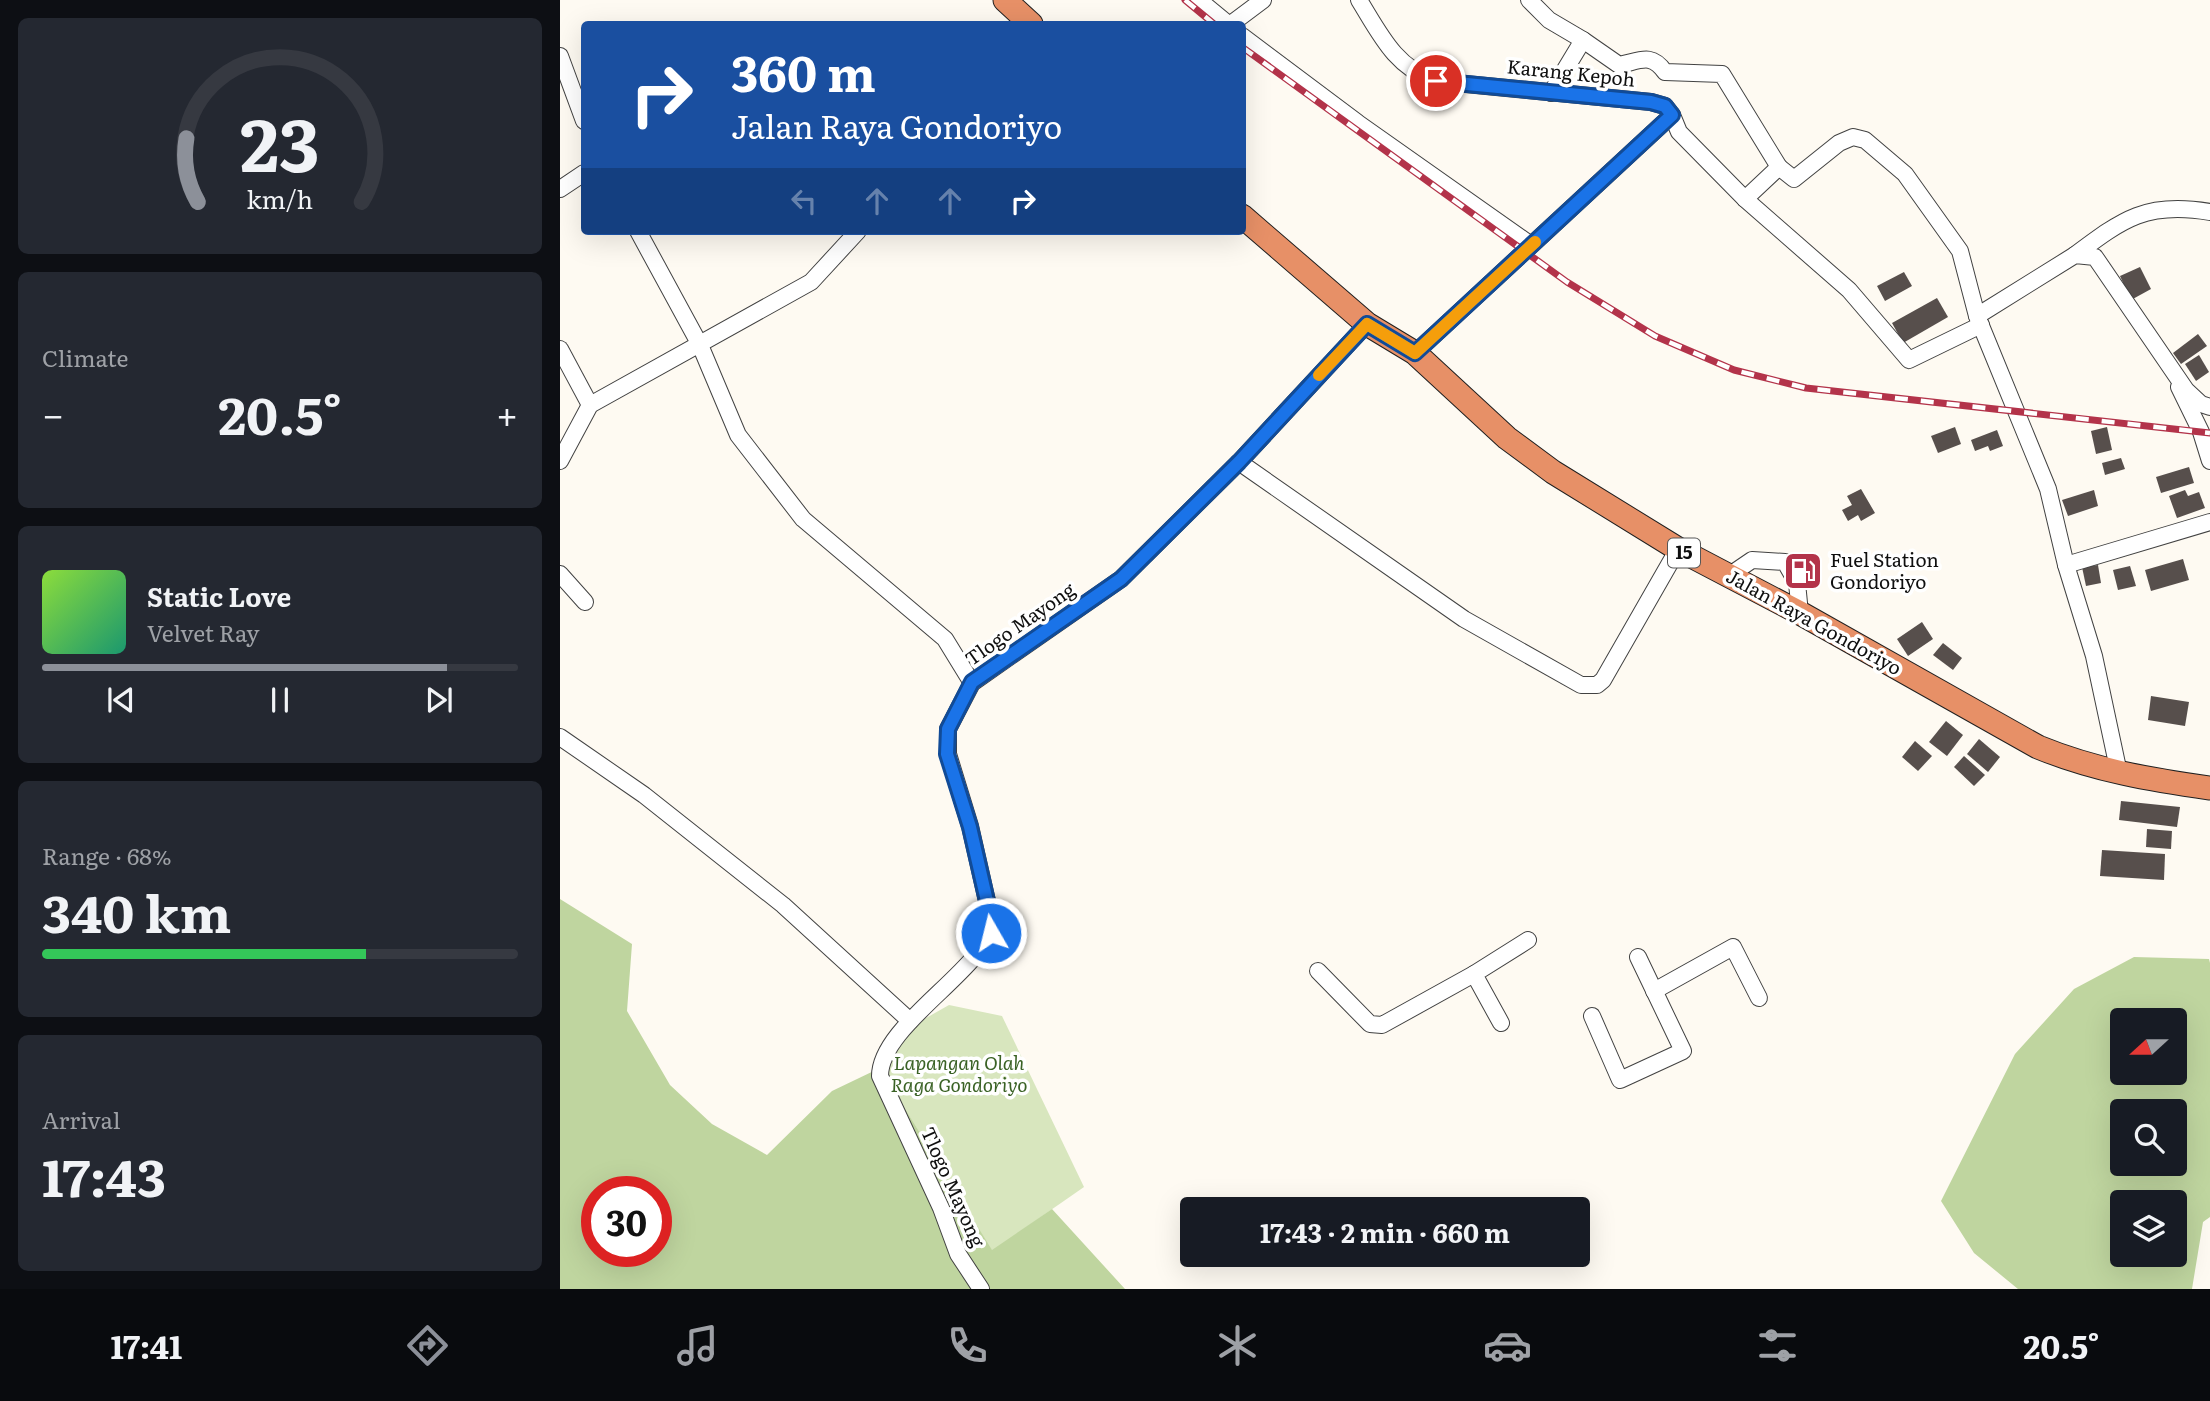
<!DOCTYPE html>
<html lang="en">
<head>
<meta charset="utf-8">
<style>
  body { margin:0; font-family:Literata,serif; background:#242831; color:#f1f3f6; height:100vh; display:flex; flex-direction:column; font-size:26px; white-space:nowrap }
  * { box-sizing:border-box; margin:0 }
  p { font-size:23px; color:#9ea1a6 }
  .icon { flex:none; width:38px; height:38px; fill:none; stroke:currentColor; stroke-width:2; stroke-linecap:round; stroke-linejoin:round }
  .map { position:relative; flex:1; overflow:hidden }
  .details { display:flex; flex-direction:column; gap:18px; padding:18px; background:#0d0f14; width:560px }
  .details>* { flex:none }
  .guide { position:absolute; left:21px; top:21px; width:665px; height:214px; border-radius:7px; box-shadow:0 7px 28px #0002; background:#1a4fa0; color:#fff; overflow:hidden }
  .needle { width:46px; rotate:249deg }
  .buttons { position:absolute; left:1550px; top:1008px; display:grid; gap:14px }
  .buttons a { display:grid; place-items:center; width:77px; height:77px; border-radius:7px; background:#171b24; box-shadow:0 7px 28px #0002; font-size:35px }
  .speed { position:absolute; left:21px; top:1176px; display:flex; gap:14px; font-size:35px; font-weight:700; text-align:center }
  .speed>* { display:grid; place-content:center; width:91px; height:91px; border-radius:50%; background:#171b24; box-shadow:0 7px 28px #0002; line-height:1 }
  .speed .limit { border:10px solid #d22; background:#fff; color:#111 }
  .pin { position:absolute; display:grid; place-items:center; width:60px; height:60px; color:#fff; margin:-30px; border:4px solid #fff; border-radius:50%; box-shadow:0 2px 7px #0007 }
  .me { position:absolute; width:77px; margin:-38px; rotate:352deg; stroke-linejoin:round; filter:drop-shadow(0 0 5px #0008) }
  .turn { display:flex; align-items:center; gap:24px; height:147px; padding:0 35px; font-size:32px }
  .turn .icon { width:91px; height:91px; stroke-width:2.5 }
  .turn b { display:block; font-size:49px; line-height:60px }
  .lanes { display:flex; align-items:center; height:66px; padding:0 35px; background:#0003; justify-content:center; gap:35px; direction:ltr }
  .lanes .off { opacity:.35 }
  .big { font-size:52px; font-weight:700; line-height:1.1 }
  .details .tile { flex:1; display:flex; flex-direction:column; justify-content:center; gap:10px; min-width:0; padding:0 24px; border-radius:10px; background:#242831 }
  .details .dial { align-items:center; gap:0 }
  .dial svg { height:182px; overflow:visible; fill:none; stroke:#363941; stroke-width:7; stroke-linecap:round; text-anchor:middle }
  .dial text { fill:#f1f3f6; stroke:none }
  .song { display:flex; align-items:center; gap:21px }
  .cover { width:84px; height:84px; border-radius:10px; background:linear-gradient(135deg,hsl(90 70% 55%),hsl(160 70% 35%)) }
  .played { height:7px; border-radius:4px; background:linear-gradient(90deg,#8c9099 85%,#363941 85%) }
  .keys { display:flex; justify-content:space-around; direction:ltr }
  .heat { display:flex; justify-content:space-between; align-items:center; font-size:38px; direction:ltr }
  .charge { height:10px; border-radius:5px; background:linear-gradient(90deg,#34c759 68%,#363941 0) }
  .trip { position:absolute; left:620px; top:1197px; width:410px; height:70px; border-radius:7px; background:#171b24; box-shadow:0 7px 28px #0002; font-weight:700; line-height:70px; text-align:center }
  .menu { display:flex; height:112px; justify-content:space-around; align-items:center; background:#090b0e; color:#9ea1a6 }
  .menu .icon { width:49px; height:49px }
  .menu .active { color:#8c9099 }
  .menu b { font-size:32px; color:#f1f3f6 }
  main { display:flex; flex:1; min-height:0 }
  .map>svg:first-child { display:block }
</style>
</head>
<body>
<main>
<section class="details">
<div class="tile dial"><svg viewBox="0 0 100 80">
<path d="M14 69A42 42 0 1 1 86 69"/>
<path d="M14 69A42 42 0 0 1 9 41" stroke="#8c9099"/>
<text x="50" y="56" font-size="32" font-weight="700">23</text>
<text x="50" y="72" font-size="11">km/h</text>
</svg></div>
<div class="tile"><p>Climate</p>
<div class="heat"><a>−</a><b class="big">20.5°</b><a>+</a></div>
</div>
<div class="tile">
<div class="song"><i class="cover"></i><div><b>Static Love</b><p>Velvet Ray</p></div></div>
<div class="played"></div>
<div class="keys"><svg class="icon" aria-label="previous" viewBox="0 0 24 24"><path d="M18 5L8 12l10 7zM5 5v14"/></svg><svg class="icon" aria-label="pause" viewBox="0 0 24 24"><path d="M8 5v14M16 5v14"/></svg><svg class="icon" aria-label="next" viewBox="0 0 24 24"><path d="M6 5l10 7-10 7zM19 5v14"/></svg></div>
</div>
<div class="tile"><p>Range · 68%</p><b class="big">340 km</b><div class="charge"></div></div>
<div class="tile"><p>Arrival</p><b class="big">17:43</b></div>
</section>
<div class="map">
<svg width="1650" height="1289" viewBox="0 0 1650 1289">
  <rect width="100%" height="100%" fill="#fefaf2"/>
  <polygon fill="#d8e6be" points="389,1005 442,1016 524,1187 432,1251 320,1068 359,1022"/>
  <g fill="#bfd59f" fill-rule="evenodd">
    <path d="M0,899L72,944L67,1011L110,1085L152,1124L207,1155L272,1091L320,1068L432,1250L492,1209L565,1289H0ZM37,1192H96V1251H37Z"/>
    <path d="M1574,957L1649,959L1650,963V1217L1643,1222L1632,1289H1458L1414,1253L1381,1201L1455,1054L1514,989ZM1563,1020H1615V1073H1563ZM1563,1111H1615V1164H1563ZM1563,1202H1615V1255H1563Z"/>
  </g>
  <g fill="#574f4c">
    <polygon points="1580,267 1591,289 1571,300 1560,276"/>
    <polygon points="1344,272 1352,286 1325,301 1317,286"/>
    <polygon points="1377,298 1388,317 1343,343 1332,323"/>
    <polygon points="1638,334 1647,346 1621,364 1613,353"/>
    <polygon points="1639,355 1649,372 1636,381 1625,364"/>
    <polygon points="1395,427 1401,444 1378,453 1371,436"/>
    <polygon points="1547,427 1552,450 1536,454 1531,431"/>
    <polygon points="1437,430 1443,446 1430,451 1428,446 1415,451 1411,440"/>
    <polygon points="1561,458 1565,469 1545,475 1542,463"/>
    <polygon points="1629,467 1634,483 1601,493 1596,477"/>
    <polygon points="1301,489 1315,513 1301,521 1298,515 1288,521 1282,510 1292,505 1287,496"/>
    <polygon points="1534,490 1538,506 1508,516 1502,500"/>
    <polygon points="1625,490 1628,496 1639,492 1645,508 1617,518 1609,496"/>
    <polygon points="1623,559 1629,580 1591,591 1585,570"/>
    <polygon points="1538,565 1541,583 1526,586 1522,567"/>
    <polygon points="1570,566 1576,586 1558,590 1553,570"/>
    <polygon points="1362,622 1373,639 1348,656 1337,639"/>
    <polygon points="1383,643 1402,658 1393,670 1373,655"/>
    <polygon points="1591,696 1629,702 1625,726 1588,720"/>
    <polygon points="1386,721 1403,735 1387,756 1369,742"/>
    <polygon points="1419,739 1440,757 1428,772 1407,754"/>
    <polygon points="1355,741 1372,756 1358,771 1342,757"/>
    <polygon points="1404,756 1425,775 1414,786 1394,767"/>
    <polygon points="1561,801 1620,807 1617,827 1559,820"/>
    <polygon points="1587,829 1612,831 1611,849 1586,847"/>
    <polygon points="1542,850 1605,854 1604,880 1540,876"/>
  </g>
  <g fill="none" stroke-linecap="round" stroke-linejoin="round">
    <defs>
      <g id="minor">
        <polyline points="639,0 668,24"/>
        <path d="M799,0C820,34 835,67 875,81L1091,102L1105,106L1112,115L855,353"/>
        <polyline points="969,0 989,20 1023,40 991,93"/>
        <polyline points="671,24 703,0"/>
        <polyline points="682,36 798,123 971,245"/>
        <path d="M1023,40L1059,65C1080,61 1091,52 1105,72L1162,74L1219,167"/>
        <polyline points="0,56 24,121"/>
        <polyline points="1112,115 1119,132 1185,199 1289,290 1349,360 1421,325"/>
        <polyline points="0,189 24,173"/>
        <polyline points="1185,199 1219,167 1234,179 1279,143 1293,137 1305,140 1345,174 1400,251 1417,316 1488,489 1506,565 1534,656 1559,773"/>
        <polyline points="78,231 140,345 178,435 243,519 385,639 412,683"/>
        <path d="M1515,255C1563,219 1587,201 1650,212"/>
        <polyline points="1417,316 1515,255 1535,257 1626,390 1641,404 1650,407"/>
        <polyline points="0,349 30,405"/>
        <polyline points="1619,387 1641,432 1650,461"/>
        <polyline points="0,461 30,405 251,282 298,231"/>
        <polyline points="679,462 904,619 1021,685 1037,685 1043,680 1118,549"/>
        <polyline points="1506,565 1650,522"/>
        <polyline points="0,574 25,602"/>
        <polyline points="1170,575 1192,560 1225,562 1237,583 1240,613"/>
        <polyline points="0,737 84,795 223,905 350,1021"/>
        <polyline points="758,971 810,1024 822,1025 914,974"/>
        <polyline points="1094,991 1173,947 1199,998"/>
        <polyline points="1032,1016 1060,1080 1123,1051 1078,957"/>
        <polyline points="941,1023 914,974 968,940"/>
        <path d="M421,1289L398,1254L381,1208L320,1076C320,1024 428,968 432,923L410,826L388,754V729L412,683L561,579L679,462L807,324"/>
      </g>
      <g id="highway">
        <polyline points="445,0 471,24"/>
        <path d="M682,216L807,324L855,353L947,438L993,472L1118,549L1240,613L1478,747C1534,770 1591,780 1650,788"/>
      </g>
    </defs>
    <use href="#minor" stroke="#424242" stroke-width="18"/>
    <use href="#highway" stroke="#202020" stroke-width="25"/>
    <use href="#minor" stroke="#fff" stroke-width="16"/>
    <use href="#highway" stroke="#e79067" stroke-width="23"/>
    <defs>
      <g id="rail">
        <polyline points="625,0 654,24"/>
        <polyline points="682,47 1007,282 1095,336 1174,370 1246,388 1650,433"/>
      </g>
    </defs>
    <use href="#rail" stroke="#b3334a" stroke-width="7"/>
    <use href="#rail" stroke="#fff" stroke-width="4.5" stroke-dasharray="13" stroke-linecap="butt"/>
  </g>
  <g fill="none" stroke-linecap="round" stroke-linejoin="round">
    <defs>
      <polyline id="route" points="431,933 432,923 410,827 387,754 388,729 412,682 561,579 679,462 807,324 855,353 1112,115 1105,106 1091,102 876,81"/>
    </defs>
    <use href="#route" stroke="#114b97" stroke-width="18"/>
    <use href="#route" stroke="#1a73e8" stroke-width="12"/>
    <polyline stroke="#f59e0b" stroke-width="12" points="759,375 807,324 855,353 975,242"/>
  </g>
  <defs>
    <symbol id="fuel-square" viewBox="-11 -11 22 22"><rect x="-9" y="-9" width="18" height="18" rx="4" fill="#b3334a" stroke="#fff"/><path d="M-5.5-6h7V0h2V4h1.3V-2.5L3-4.5l.8-.8L6-3V5H2.5V1h-1V6h-7ZM-4.2-4.7v3.2H.2V-4.7Z" fill="#fff"/></symbol>
  </defs>
  <g fill-rule="evenodd">
    <use href="#fuel-square" x="1221" y="549" width="44" height="44"/>
  </g>
  <g text-anchor="middle" stroke-width="7" stroke-linejoin="round" paint-order="stroke">
    <rect fill="#fff" stroke="#575757" stroke-width="2" x="1108" y="538.5" width="32" height="29" rx="5"/>
    <g font-size="18" font-weight="bold" fill="#0f0f0f">
      <text x="1124" y="559">15</text>
    </g>
    <g font-size="19" fill="#0f0f0f" stroke="#fff">
      <text transform="translate(1011 73) rotate(6)" y="7">Karang Kepoh</text>
      <text transform="translate(1254 622) rotate(29)" y="7">Jalan Raya Gondoriyo</text>
      <text transform="translate(460 624) rotate(-35)" y="7">Tlogo Mayong</text>
      <text transform="translate(393 1187) rotate(66)" y="7">Tlogo Mayong</text>
    </g>
    <g font-size="19" fill="#0f0f0f" stroke="#fff" text-anchor="start">
      <text x="1270" y="567">Fuel Station<tspan x="1270" dy="22">Gondoriyo</tspan></text>
    </g>
    <g font-size="19" font-style="italic" fill="#3a6225" stroke="#fff">
      <text x="399" y="1070">Lapangan Olah<tspan x="399" dy="22">Raga Gondoriyo</tspan></text>
    </g>
  </g>
</svg>
<div class="buttons">
<a><svg class="needle" viewBox="-14 -14 28 28"><path d="M0-13l5 13h-10z" fill="#e53935"/><path d="M0 13l5-13h-10z" fill="#9ea1a6"/></svg></a>
<a><svg class="icon" aria-label="search" viewBox="0 0 24 24"><circle cx="10" cy="10" r="6"/><path d="M15 15l6 6"/></svg></a>
<a><svg class="icon" aria-label="layers" viewBox="0 0 24 24"><path d="M12 4l9 5-9 5-9-5zM3 14l9 5 9-5"/></svg></a>
</div>
<div class="speed"><div class="limit">30</div></div>
<div class="pin" style="left:876px;top:81px;background:#d93025"><svg class="icon" aria-label="arrive" viewBox="0 0 24 24"><path d="M6 21V4h12l-3 4 3 4H6"/></svg></div>
<svg class="me" style="left:431px;top:933px" viewBox="-20 -20 40 40"><circle r="17" fill="#1a73e8" stroke="#fff" stroke-width="3"/><path d="M0-11L8 9 0 5-8 9z" fill="#fff"/></svg>
<div class="trip">17:43 · 2 min · 660 m</div>
<div class="guide">
<div class="turn"><svg class="icon" aria-label="right" viewBox="0 0 24 24"><path d="M7 20v-9h11M14 6l5 5-5 5"/></svg><div><b>360 m</b>Jalan Raya Gondoriyo</div></div>
<div class="lanes"><svg class="icon off" aria-label="left" viewBox="0 0 24 24"><path d="M17 20v-9H6M10 6l-5 5 5 5"/></svg><svg class="icon off" aria-label="ahead" viewBox="0 0 24 24"><path d="M12 20V5M6 11l6-6 6 6"/></svg><svg class="icon off" aria-label="ahead" viewBox="0 0 24 24"><path d="M12 20V5M6 11l6-6 6 6"/></svg><svg class="icon" aria-label="right" viewBox="0 0 24 24"><path d="M7 20v-9h11M14 6l5 5-5 5"/></svg></div>
</div>
</div>
</main>
<nav class="menu">
<b>17:41</b>
<svg class="icon active" aria-label="directions" viewBox="0 0 24 24"><path d="M12 3l9 9-9 9-9-9zM9 14v-3h6M13 9l2 2-2 2"/></svg>
<svg class="icon" aria-label="music" viewBox="0 0 24 24"><path d="M9 18V5l10-2v13"/><circle cx="6" cy="18" r="3"/><circle cx="16" cy="16" r="3"/></svg>
<svg class="icon" aria-label="phone" viewBox="0 0 24 24"><path d="M5 4h4l2 5-3 2q2 4 5 5l2-3 5 2v4C11 20 4 13 5 4z"/></svg>
<svg class="icon" aria-label="climate" viewBox="0 0 24 24"><path d="M12 3v18M4 7l16 10M4 17L20 7"/></svg>
<svg class="icon" aria-label="car" viewBox="0 0 24 24"><path d="M5 17H2v-5l4-1 3-4h7l3 4 3 1v5h-3M9 17h6M6 11h13"/><circle cx="7" cy="17" r="2"/><circle cx="17" cy="17" r="2"/></svg>
<svg class="icon" aria-label="filters" viewBox="0 0 24 24"><path d="M4 7h16M4 17h16"/><circle cx="9" cy="7" r="2"/><circle cx="15" cy="17" r="2"/></svg>
<b>20.5°</b>
</nav>
</body>
</html>
